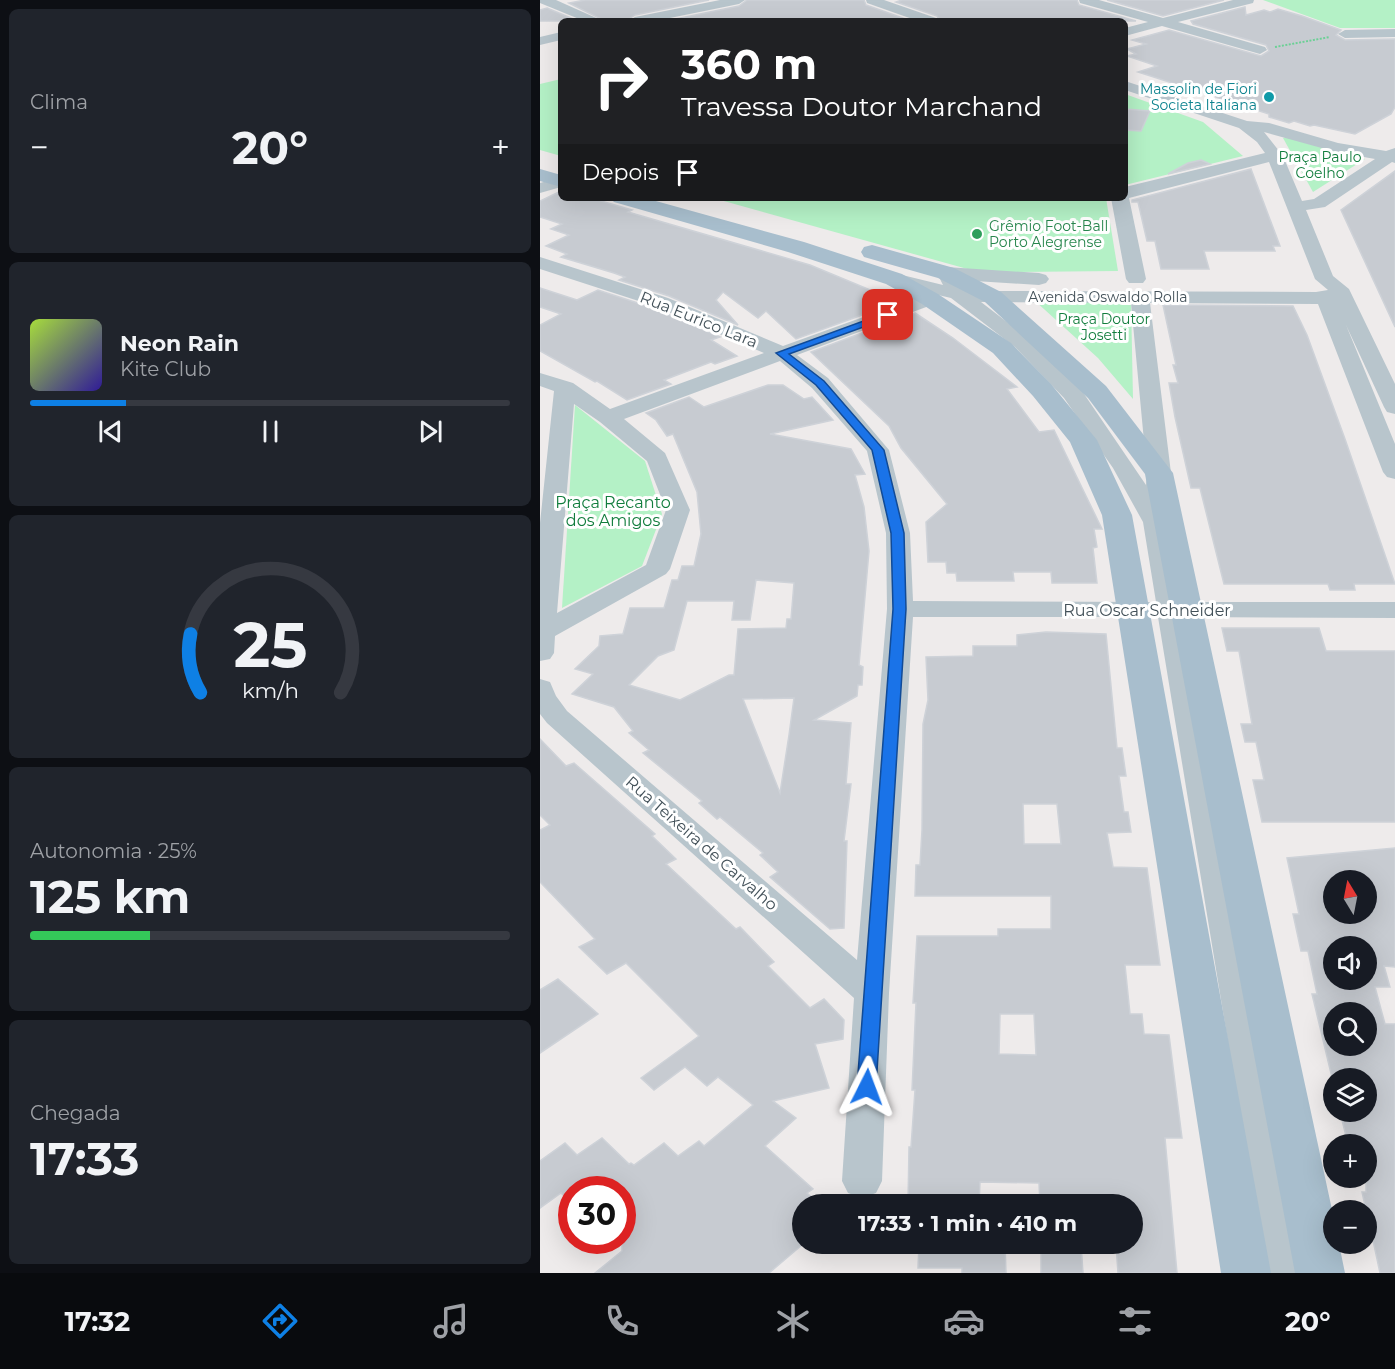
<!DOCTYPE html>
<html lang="pt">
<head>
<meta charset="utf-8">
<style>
  body { margin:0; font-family:Montserrat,sans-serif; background:#20242c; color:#f1f3f6; height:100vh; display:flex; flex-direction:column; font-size:22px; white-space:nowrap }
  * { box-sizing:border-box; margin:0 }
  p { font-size:20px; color:#9ea1a6 }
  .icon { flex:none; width:33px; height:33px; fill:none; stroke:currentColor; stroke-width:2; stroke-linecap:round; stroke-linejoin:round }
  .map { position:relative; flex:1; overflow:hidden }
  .drawer { display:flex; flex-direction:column; gap:9px; padding:9px; background:#0d0f14; width:540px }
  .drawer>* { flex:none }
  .guide { position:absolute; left:18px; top:18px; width:570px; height:183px; border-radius:9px; box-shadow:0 6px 24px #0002; background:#202124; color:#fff; overflow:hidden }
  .needle { width:39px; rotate:350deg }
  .tools { position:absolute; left:783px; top:870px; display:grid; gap:12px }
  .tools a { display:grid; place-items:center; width:54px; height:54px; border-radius:50%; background:#171b24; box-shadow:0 6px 24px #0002; font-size:30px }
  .speed { position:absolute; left:18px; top:1176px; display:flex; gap:12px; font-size:30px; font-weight:700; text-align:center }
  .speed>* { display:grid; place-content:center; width:78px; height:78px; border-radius:50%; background:#171b24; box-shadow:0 6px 24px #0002; line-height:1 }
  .speed .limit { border:9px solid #d22; background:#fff; color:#111 }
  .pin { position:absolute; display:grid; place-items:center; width:51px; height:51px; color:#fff; margin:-26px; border-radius:12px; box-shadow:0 3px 9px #0006 }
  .me { position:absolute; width:66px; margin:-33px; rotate:3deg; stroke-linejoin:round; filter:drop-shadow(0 0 4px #0008) }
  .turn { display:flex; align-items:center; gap:21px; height:126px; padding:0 24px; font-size:27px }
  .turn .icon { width:78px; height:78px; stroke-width:2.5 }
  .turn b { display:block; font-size:42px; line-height:51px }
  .then { display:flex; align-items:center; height:57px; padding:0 24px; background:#0003; gap:12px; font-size:22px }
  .big { font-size:45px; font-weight:700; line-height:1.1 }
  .drawer .card { flex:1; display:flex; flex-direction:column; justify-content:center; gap:9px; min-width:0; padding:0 21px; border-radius:9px; background:#20242c }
  .drawer .dial { align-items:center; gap:0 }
  .dial svg { height:156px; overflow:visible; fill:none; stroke:#363941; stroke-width:7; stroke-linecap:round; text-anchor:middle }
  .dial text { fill:#f1f3f6; stroke:none }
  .song { display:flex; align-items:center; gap:18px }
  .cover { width:72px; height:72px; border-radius:9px; background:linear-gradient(135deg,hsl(80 70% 55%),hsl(250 70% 35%)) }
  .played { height:6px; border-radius:3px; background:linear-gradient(90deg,#0e80e5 20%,#363941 20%) }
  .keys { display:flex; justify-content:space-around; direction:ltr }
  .heat { display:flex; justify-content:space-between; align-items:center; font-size:33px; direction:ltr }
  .charge { height:9px; border-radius:4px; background:linear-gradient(90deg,#34c759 25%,#363941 0) }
  .trip { position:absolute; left:252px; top:1194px; width:351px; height:60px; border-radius:30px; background:#171b24; box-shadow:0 6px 24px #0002; font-weight:700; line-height:60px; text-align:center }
  .menu { display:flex; height:96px; justify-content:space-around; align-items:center; background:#090b0e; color:#9ea1a6 }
  .menu .icon { width:42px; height:42px }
  .menu .current { color:#0e80e5 }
  .menu b { font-size:27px; color:#f1f3f6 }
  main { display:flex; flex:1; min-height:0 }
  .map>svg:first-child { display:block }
</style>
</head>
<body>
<main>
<section class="drawer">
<div class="card"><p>Clima</p>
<div class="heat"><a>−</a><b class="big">20°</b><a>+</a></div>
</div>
<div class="card">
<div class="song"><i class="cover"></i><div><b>Neon Rain</b><p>Kite Club</p></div></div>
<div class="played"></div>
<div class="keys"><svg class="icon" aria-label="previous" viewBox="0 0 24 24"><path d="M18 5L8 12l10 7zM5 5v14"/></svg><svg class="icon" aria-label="pause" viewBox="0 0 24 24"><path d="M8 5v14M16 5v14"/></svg><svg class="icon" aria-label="next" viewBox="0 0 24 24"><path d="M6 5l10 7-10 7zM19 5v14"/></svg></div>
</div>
<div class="card dial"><svg viewBox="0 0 100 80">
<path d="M14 69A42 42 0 1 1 86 69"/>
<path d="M14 69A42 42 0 0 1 9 39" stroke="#0e80e5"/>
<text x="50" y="56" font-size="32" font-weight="700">25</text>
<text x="50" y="72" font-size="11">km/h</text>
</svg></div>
<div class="card"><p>Autonomia · 25%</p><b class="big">125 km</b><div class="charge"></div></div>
<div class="card"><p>Chegada</p><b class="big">17:33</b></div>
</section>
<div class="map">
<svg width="855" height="1273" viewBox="0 0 855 1273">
  <rect width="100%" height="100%" fill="#eeebeb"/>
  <g fill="#b4f1c6">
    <polygon points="723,0 855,0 855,28 800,28"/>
    <polygon points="21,79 21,156 0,150 0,84"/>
    <polygon points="585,94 663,122 703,156 585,185"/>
    <polygon points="751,136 825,159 773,192 743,138"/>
    <polygon points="173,198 566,198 578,271 469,272 431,270"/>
    <polygon points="494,300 591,301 593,399 558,358"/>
    <polygon points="35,405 105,461 122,514 102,566 22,608"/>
  </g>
  <g fill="#c7cbd1" stroke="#ced2d8" stroke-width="1.5" fill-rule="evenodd">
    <polygon points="45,0 169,0 95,15 86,21 65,21 29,3"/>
    <polygon points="207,0 324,0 326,5 371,21 126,21 199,6"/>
    <polygon points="362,0 537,0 539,5 596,21 400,21 397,16 356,2"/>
    <polygon points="567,0 684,0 623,16"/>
    <polygon points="705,7 706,15 724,10 730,12 738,9 762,16 801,30 796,35 805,40 855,39 855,107 851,114 815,134 774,125 770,126 754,121 749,123 729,117 729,114 598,72 617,66 587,56 596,54 587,49 606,44 592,40 629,30 721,56 729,51 726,45 653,24 651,21"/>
    <polygon points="7,8 38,21 0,21 0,10"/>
    <polygon points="585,109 610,111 601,131 585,130"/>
    <polygon points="661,160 670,164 628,174 648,163"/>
    <polygon points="711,169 740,246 733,246 735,251 664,251 669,269 621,269 615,241 607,241 598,202 592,202 592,200"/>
    <polygon points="855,171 855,327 801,210"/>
    <polygon points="21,191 21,198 51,198 92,210 88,212 270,265 335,292 339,290 358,302 256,339 226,311 218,318 183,292 176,300 198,325 129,296 79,280 85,277 74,273 21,257 27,254 6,246 29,235 11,229 22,224 0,217 0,201"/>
    <polygon points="0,288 37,300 58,290 113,308 180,337 171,340 197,356 175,364 171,362 124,380 131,384 87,400 57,381 55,382 0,351 0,325 21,314 0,307"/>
    <polygon points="623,305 753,306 767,335 805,439 855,584 814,584 815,590 790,590 788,584 684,584 660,488 651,488 635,417 629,383 638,383 633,365 636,365"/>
    <polygon points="375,313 413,338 477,387 467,389 499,432 514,430 562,529 554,529 557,547 553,548 557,583 512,583 511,572 473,572 474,581 417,581 416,573 407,573 406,562 388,562 386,522 407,504 361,448 349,426 271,352"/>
    <path d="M228,385H243L264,399L272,397L293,420L230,434L311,449L325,474L315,475L324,507L329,551L319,665L323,667L322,685H318L317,696L274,720L311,723L306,784H311L304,841H307L304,928L290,929L230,877L238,872L220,855L223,853L180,817L177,819L159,803L162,801L103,753L109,750L89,733L93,731L74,707L32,694L53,674L35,669L59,646L60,636L83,634L90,608H124L132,580H138L142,566H154L161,534L157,492L133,434L127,436L116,420L106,413L149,397L164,407ZM216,580L254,583L251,619H247L246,628L198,629L194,675H189L140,700L89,685L118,656L134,650L147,601H194L192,620H210ZM254,698L249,735L240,793L203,699Z"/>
    <polygon points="682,628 779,628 786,651 855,651 855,822 722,822 713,780 724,780 716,742 705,742 701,724 712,724 699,651 687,651"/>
    <path d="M506,632L566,634L577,748H582L586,776H579L584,812H588L591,832L567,833L573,867L607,868L620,965H585L590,1014H602L604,1034L629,1035L642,1138H625L637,1273H578L576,1244H592V1204H500L499,1183L440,1182L439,1204H368L369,1147H371L375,1090H372L376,1003H373L377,936H458V929H511V896H375L376,865H380L382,830L383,724L388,700L386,657L433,656V646H477V635ZM483,804H517L521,844H484ZM460,1014H494L496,1055L459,1054Z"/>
    <polygon points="0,739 26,766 34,763 115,834 112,836 136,859 126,864 196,929 200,927 234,962 228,966 270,1008 284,999 304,1020 303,1039 275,1044 289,1088 233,1101 256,1118 225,1146 273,1189 267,1193 279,1204 262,1204 262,1245 229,1273 55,1273 82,1251 82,1190 32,1190 32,1204 21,1193 0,1208 0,1161 25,1143 37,1155 62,1138 89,1164 91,1163 94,1165 124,1143 138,1156 159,1141 164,1146 213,1105 178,1077 167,1086 145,1067 114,1090 101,1078 159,1036 86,963 67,974 39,947 55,939 0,882 0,830 10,825 0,815"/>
    <path d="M855,848V967L844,966L850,987H835L845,1024H855V1273H840L831,1231H826V1210L822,1192H826V1144H808L800,1112H826V1078H794V1086L772,994H777L768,951H761L753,914H759L747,858ZM794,880H826V914H794ZM794,946H826V980H794ZM794,1012H826V1046H794Z"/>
    <polygon points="18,979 58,1014 0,1053 0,990"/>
    <polygon points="379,1244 465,1244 466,1273 422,1273 422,1268 378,1268"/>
    <polygon points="501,1244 541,1244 543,1273 501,1273"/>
  </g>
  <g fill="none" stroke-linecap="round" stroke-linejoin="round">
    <polyline stroke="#6bd095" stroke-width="2" stroke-dasharray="2 1.5" stroke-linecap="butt" points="735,47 790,37"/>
    <g fill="#b8c5cc" fill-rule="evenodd">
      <polygon points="0,0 16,0 63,21 44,21 0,3"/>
      <polygon points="180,0 205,0 199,4 115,21 88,21 95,17"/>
      <polygon points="326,0 344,0 396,18 398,21 378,21 327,3"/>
      <polygon points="539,0 559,0 623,18 693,0 714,0 713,3 638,22 725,47 727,50 720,54 622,26 585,36 585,28 608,22 540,3"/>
      <polygon points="855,29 855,37 805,38 798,34 805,30"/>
      <polygon points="21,32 21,40 0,45 0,37"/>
      <path d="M585,81L707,121L729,123L798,143L846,151L855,148V163L852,162L785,207L766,210L793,276L809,289L855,384V414L847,412L844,407L806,325L855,444V479L847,477L843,472L778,304L610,303L631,473L630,487L626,492L618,494L610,492L627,522L642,602H855V618L645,617L768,1273H726L618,617H373L349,993L342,1181L336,1193L322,1198L308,1193L302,1181L314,998L7,723L0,714V679L10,682L16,696L27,711L317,960L347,609L346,533L327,451L272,388L240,361L84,419L125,453L150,510L130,569L126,574L15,636L14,653L10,659L0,661V523L14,391L0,386V373L33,383L70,409L224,353L114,306L0,269V257L128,298L243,346L390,293L347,283L344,279L347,275L354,273L403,285L397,273L399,269L406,267L499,273L506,275L509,279L506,283L499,285L419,280L425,289L453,291L776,292L788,290L775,279L729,162L589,198L606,279L603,283H589L586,279L571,198H585V187L725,153L717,142L699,128L585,90ZM724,132L796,152L835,159L774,199L762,201L743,156ZM394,294L411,298L475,347L524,398L573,468L603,522L616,602L373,601L370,533L349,450L288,378L257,355L397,303L400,299ZM441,302L591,303L607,473L606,485L540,388L489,339ZM34,404L60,422L107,461L126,510L106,565L17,613Z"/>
      <polygon points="21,177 21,187 0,193 0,183"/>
    </g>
    <g fill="#a8becd" fill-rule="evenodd">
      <polygon points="0,169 21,175 21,187 0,181"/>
      <polygon points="70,198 105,198 264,242 362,274 398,294 471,343 511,384 557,440 592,515 731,1273 681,1273 562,515 530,442 493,396 453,353 382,304 346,284 248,252 74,202"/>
      <polygon points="332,245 414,268 461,292 566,386 633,473 794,1219 794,1244 799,1244 805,1273 755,1273 605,474 548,398 445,302 398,278 324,257 321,252 324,247"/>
    </g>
  </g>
  <polygon fill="#1a73e8" stroke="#114b97" stroke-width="1.5" points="348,312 351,313 351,317 249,354 284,381 344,450 364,533 366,609 336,1087 333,1092 327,1094 320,1092 317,1087 353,609 351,533 332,450 276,385 236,353"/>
  <circle fill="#0f9aa8" stroke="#fff" stroke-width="2" cx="729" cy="97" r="6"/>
  <circle fill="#2e9e5b" stroke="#fff" stroke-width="2" cx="437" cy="234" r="6"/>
  <g text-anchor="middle" stroke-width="6" stroke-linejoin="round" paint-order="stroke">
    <g font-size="14" fill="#0d838f" stroke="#fff" text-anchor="end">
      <text x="717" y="94">Massolin de Fiori<tspan x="717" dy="16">Societa Italiana</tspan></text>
    </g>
    <g font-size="14" fill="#117d3d" stroke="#fff">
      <text x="780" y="162">Praça Paulo<tspan x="780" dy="16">Coelho</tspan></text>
      <text x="564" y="324">Praça Doutor<tspan x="564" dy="16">Josetti</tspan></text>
    </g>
    <g font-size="14" fill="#27864d" stroke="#fff" text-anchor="start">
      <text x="449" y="231">Grêmio Foot-Ball<tspan x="449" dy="16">Porto Alegrense</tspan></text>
    </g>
    <g font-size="14" fill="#435159" stroke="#fff">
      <text x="568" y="302">Avenida Oswaldo Rolla</text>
    </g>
    <g font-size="16" fill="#435159" stroke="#fff">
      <text transform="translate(159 319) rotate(22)" y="6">Rua Eurico Lara</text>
      <text x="607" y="616">Rua Oscar Schneider</text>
      <text transform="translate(162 843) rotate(41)" y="6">Rua Teixeira de Carvalho</text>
    </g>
    <g font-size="16" fill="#117d3d" stroke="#fff">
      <text x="73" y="508">Praça Recanto<tspan x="73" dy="18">dos Amigos</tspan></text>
    </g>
  </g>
</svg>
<div class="tools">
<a><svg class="needle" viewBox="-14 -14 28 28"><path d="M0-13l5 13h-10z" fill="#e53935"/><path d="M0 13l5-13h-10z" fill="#9ea1a6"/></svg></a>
<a><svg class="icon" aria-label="sound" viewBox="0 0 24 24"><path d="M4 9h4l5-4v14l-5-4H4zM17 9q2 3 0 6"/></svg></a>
<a><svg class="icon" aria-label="search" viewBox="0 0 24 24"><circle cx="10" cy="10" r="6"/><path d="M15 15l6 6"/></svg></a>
<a><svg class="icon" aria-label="layers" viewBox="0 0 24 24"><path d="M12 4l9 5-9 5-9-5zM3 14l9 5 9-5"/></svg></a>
<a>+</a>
<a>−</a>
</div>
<div class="speed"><div class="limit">30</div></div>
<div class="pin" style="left:348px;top:315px;background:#d93025"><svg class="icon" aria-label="arrive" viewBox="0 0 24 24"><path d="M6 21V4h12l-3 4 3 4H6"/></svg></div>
<svg class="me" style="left:327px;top:1087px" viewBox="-20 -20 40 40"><path d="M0-17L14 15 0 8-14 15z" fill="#1a73e8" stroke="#fff" stroke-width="4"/></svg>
<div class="trip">17:33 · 1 min · 410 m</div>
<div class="guide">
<div class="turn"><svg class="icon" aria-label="right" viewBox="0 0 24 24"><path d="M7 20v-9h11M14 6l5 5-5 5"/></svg><div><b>360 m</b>Travessa Doutor Marchand</div></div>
<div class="then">Depois<svg class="icon" aria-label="arrive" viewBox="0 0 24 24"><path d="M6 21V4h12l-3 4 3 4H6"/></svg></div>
</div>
</div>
</main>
<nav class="menu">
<b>17:32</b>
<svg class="icon current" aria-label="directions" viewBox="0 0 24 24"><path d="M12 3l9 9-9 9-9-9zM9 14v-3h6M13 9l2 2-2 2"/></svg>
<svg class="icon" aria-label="music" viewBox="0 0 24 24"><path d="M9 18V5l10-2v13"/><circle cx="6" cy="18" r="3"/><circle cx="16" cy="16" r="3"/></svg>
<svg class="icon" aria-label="phone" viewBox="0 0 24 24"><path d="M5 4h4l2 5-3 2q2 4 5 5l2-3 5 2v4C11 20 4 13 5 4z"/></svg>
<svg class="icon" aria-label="climate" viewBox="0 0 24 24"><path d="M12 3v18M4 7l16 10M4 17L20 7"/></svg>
<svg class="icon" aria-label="car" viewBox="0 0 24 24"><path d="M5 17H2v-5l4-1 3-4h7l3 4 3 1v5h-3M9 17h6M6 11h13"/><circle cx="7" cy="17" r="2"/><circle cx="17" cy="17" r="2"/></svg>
<svg class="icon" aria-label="filters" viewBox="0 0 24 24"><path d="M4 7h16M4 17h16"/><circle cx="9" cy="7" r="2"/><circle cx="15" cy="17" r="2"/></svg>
<b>20°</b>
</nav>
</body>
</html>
